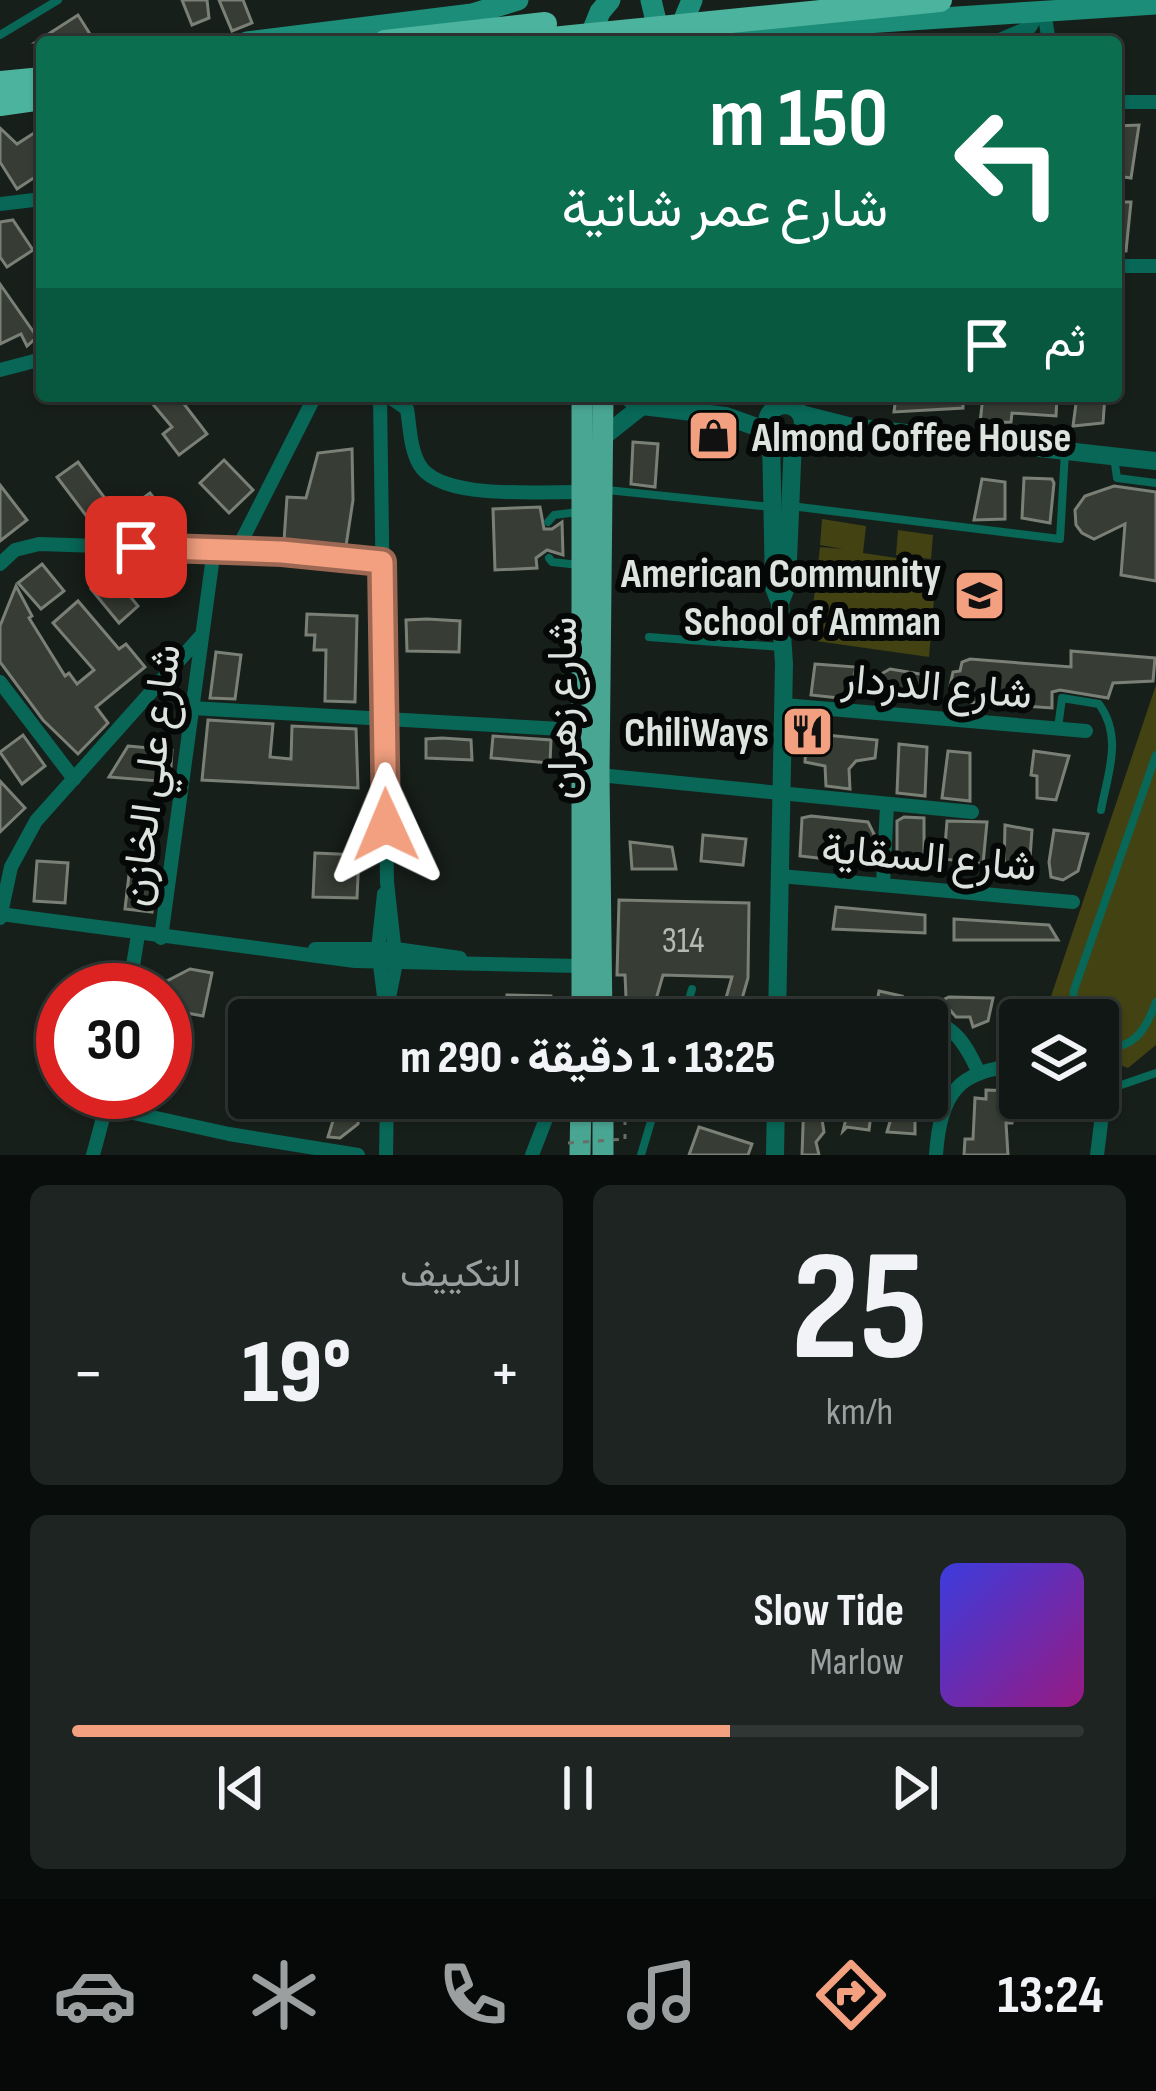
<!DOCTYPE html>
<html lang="ar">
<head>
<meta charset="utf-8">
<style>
  body { margin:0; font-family:"Sofia Sans Condensed",Vazirmatn,sans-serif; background:#1e2422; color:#f1f3f6; direction:rtl; height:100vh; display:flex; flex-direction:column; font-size:45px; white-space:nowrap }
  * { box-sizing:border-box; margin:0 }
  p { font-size:39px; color:#9c9fa0 }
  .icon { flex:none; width:66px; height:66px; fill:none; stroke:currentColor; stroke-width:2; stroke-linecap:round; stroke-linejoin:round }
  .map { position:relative; height:1155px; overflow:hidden; direction:ltr }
  .drawer { display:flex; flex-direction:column; gap:30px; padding:30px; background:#090d0b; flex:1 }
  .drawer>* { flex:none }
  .banner { position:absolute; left:36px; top:36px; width:1086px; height:366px; border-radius:12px; box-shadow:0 3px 9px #0004,0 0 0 3px #303634; direction:rtl; background:#0b6e4f; color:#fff; overflow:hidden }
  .buttons { position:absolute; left:999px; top:999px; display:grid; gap:24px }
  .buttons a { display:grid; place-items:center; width:120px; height:120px; border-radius:12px; background:#111714; box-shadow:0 3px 9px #0004,0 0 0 3px #303634; font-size:60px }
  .speed { position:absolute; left:36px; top:963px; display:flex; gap:24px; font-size:60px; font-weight:700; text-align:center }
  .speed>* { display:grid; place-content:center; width:156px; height:156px; border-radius:50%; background:#111714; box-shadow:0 3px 9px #0004,0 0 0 3px #303634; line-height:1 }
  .speed .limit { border:18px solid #d22; background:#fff; color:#111 }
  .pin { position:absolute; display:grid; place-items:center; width:102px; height:102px; color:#fff; margin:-51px; border-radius:24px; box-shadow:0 6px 18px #0006 }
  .me { position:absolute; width:132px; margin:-66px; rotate:359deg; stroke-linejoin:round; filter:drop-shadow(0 0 9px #0008) }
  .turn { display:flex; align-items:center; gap:42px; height:252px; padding:0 36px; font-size:54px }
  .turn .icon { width:156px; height:156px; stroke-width:2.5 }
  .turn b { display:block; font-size:84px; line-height:102px }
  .then { display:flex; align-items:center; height:114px; padding:0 36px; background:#0003; gap:24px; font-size:45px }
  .big { font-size:90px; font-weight:800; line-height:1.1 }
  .drawer .tile { flex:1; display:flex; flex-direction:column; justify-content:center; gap:18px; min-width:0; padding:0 42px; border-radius:18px; background:#1e2422 }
  .drawer .dial { align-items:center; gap:0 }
  .dial b { font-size:156px; line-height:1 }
  .song { display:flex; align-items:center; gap:36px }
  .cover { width:144px; height:144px; border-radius:18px; background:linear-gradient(135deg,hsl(240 70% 55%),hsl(310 70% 35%)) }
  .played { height:12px; border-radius:6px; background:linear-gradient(90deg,#f2a080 65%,#303634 65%) }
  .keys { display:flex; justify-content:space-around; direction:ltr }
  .heat { display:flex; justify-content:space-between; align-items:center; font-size:66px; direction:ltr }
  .drawer .tiles { flex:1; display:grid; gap:30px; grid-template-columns:1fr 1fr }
  .tile:last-child { grid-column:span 2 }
  .trip { position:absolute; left:228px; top:999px; width:720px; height:120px; border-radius:12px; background:#111714; box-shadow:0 3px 9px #0004,0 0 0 3px #303634; font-weight:800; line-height:120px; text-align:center; direction:rtl }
  .menu { display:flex; height:192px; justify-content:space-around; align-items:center; background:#070908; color:#9c9fa0 }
  .menu .icon { width:84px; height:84px }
  .menu .active { color:#f2a080 }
  .menu b { font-size:54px; color:#f1f3f6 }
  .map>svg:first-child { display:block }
</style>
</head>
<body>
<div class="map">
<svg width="1156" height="1155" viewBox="0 0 1156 1155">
  <rect width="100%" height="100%" fill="#171f1a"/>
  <g fill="#424213">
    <polygon points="822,519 866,526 863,553 937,564 929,657 809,640 820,547 843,549 820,545"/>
    <polygon points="898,530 933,535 931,559 896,555"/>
    <polygon points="1156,685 1156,1045 1128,1068 1098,1057 1098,1020 1043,1020"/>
  </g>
  <g fill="#373c34" stroke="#7a8076" stroke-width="3">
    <polygon points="182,0 207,0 209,18 192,25"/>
    <polygon points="219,0 243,0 252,23 232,31"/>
    <polygon points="78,15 95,42 36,42"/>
    <polygon points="1139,125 1131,178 1116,176 1116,126"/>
    <polygon points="0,128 17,144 34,133 42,146 42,188 35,177 17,189 0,162"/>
    <polygon points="1116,202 1131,202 1126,251 1116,251"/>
    <polygon points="13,220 33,250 7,267 0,257 0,222"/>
    <polygon points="0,284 37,337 27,346 21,334 0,344"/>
    <polygon points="146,396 178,396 207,434 179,455 163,434 172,427"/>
    <polygon points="896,396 963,396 963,408 894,412"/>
    <polygon points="983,396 1057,396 1056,416 1012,413 1011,422 980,423"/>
    <polygon points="1077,396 1105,396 1103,423 1073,426"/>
    <polygon points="633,442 658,444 655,487 631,484"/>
    <polygon points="352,449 353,500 346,546 284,541 287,497 306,498 318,453"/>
    <polygon points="224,460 253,490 229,513 200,483"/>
    <polygon points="78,462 118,516 150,493 185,538 145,536 142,531 100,534 57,477"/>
    <polygon points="1024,478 1052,479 1054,483 1050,523 1022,518"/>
    <polygon points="982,479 1005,482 1005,519 974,520"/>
    <polygon points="0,485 27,520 0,541"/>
    <polygon points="1114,486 1156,492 1156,581 1121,575 1125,524 1094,539 1082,533 1076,525 1075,510 1085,496"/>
    <polygon points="540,507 544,529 552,529 562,522 563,555 547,550 536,558 537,568 495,570 493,509"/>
    <polygon points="42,564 64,591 41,609 18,583"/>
    <polygon points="110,572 138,606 119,623 91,589"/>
    <polygon points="16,586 32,616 29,618 65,676 69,673 77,684 94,670 53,623 78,601 119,649 126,644 145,667 96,707 108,723 78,754 43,720 0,662 0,626"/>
    <polygon points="307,614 357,616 355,702 325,701 326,650 314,650 315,635 306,635"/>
    <polygon points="427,619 460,621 459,652 407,651 406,620"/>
    <polygon points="1071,651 1155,658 1153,681 1113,683 1108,698 1060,690 1052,692 1052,708 965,702 958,699 957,687 950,686 953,672 960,671 962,662 970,659 1071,667"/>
    <polygon points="216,652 241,655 235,699 210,698"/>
    <polygon points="815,664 856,667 849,699 811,695"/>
    <polygon points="890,669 926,675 925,700 883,698 875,685 881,674"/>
    <polygon points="208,720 273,724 270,757 291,759 292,726 356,729 358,788 202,780"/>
    <polygon points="807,729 826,735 877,740 875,758 856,761 849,769 850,789 826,786 825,766 805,762"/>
    <polygon points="23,735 45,766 22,784 0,752"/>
    <polygon points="493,736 551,740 550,763 491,758"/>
    <polygon points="442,738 471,740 472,760 426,758 426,739"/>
    <polygon points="899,744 927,747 925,796 897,793"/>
    <polygon points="128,746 172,750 170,782 109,777"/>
    <polygon points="948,751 970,753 970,801 942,798"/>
    <polygon points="1034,751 1069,756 1056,800 1037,798 1037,776 1031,775"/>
    <polygon points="0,781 25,808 0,832"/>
    <polygon points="811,816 868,822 874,834 871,864 800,856 802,818"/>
    <polygon points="904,817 924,818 924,868 909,867 909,856 897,852 897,821"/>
    <polygon points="947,821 987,822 983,864 944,859"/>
    <polygon points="1005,825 1032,830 1029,872 1004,871"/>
    <polygon points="1054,830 1088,834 1078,871 1063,880 1051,877 1049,862"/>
    <polygon points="703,835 746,839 743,865 701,861"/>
    <polygon points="630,842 672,847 676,869 632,869"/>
    <polygon points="315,853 359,855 357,898 313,897"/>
    <polygon points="37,861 68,863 65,903 34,901"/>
    <polygon points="130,866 157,869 152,912 125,909"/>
    <polygon points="619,900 749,903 748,978 737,1016 722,1012 732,977 663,975 650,1020 627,1020 625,975 617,975"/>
    <polygon points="836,907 925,915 925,933 833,929"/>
    <polygon points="954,919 1049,925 1058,940 954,940"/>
    <polygon points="190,969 212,973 203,1016 165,1009 167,981"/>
    <polygon points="879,991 902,996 895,1020 874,1018"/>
    <polygon points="507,995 551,996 554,1020 507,1020"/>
    <polygon points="949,997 993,998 988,1021 973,1027 970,1017 956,1017 950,1010 936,1008 936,1003"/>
    <polygon points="927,1051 947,1057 939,1085 927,1082"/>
    <polygon points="986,1090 1013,1091 1012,1123 1006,1123 1008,1155 964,1155 965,1139 973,1139 975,1098 986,1099"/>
    <polygon points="340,1098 362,1098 358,1124 340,1138 328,1137"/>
    <polygon points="708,1098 745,1098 740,1120 708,1113 704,1108"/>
    <polygon points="804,1098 829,1098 830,1111 821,1113 824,1132 816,1142 819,1155 802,1155"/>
    <polygon points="851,1098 873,1098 869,1130 847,1127 843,1131"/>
    <polygon points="897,1098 915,1098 915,1134 887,1132"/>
    <polygon points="699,1127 752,1144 748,1155 689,1155"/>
  </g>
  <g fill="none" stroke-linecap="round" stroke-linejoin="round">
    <polyline stroke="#676e6a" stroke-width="3" stroke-dasharray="6 9" stroke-linecap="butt" points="619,1110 625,1110 625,1139"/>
    <g stroke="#086757" stroke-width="8">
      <polyline points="0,35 58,0"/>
      <polyline points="1114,457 1117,478 1156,483"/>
      <polyline points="607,490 771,507"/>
      <polyline points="791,506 1060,539 1065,452"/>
      <polyline points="548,522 554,515 578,512"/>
      <polyline points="549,558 552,562 579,565"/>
      <polyline points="649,637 781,647"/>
      <path d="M1058,728L1062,698L1099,704C1123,737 1108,773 1101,810"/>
      <polyline points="683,1020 692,989"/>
      <polyline points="1071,1020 1074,990 1156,755"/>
      <path d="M1098,1046C1132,1053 1146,1030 1156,1002"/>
      <polyline points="1098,1093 1156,1073"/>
      <polyline points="641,1155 658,1098"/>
    </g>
    <g stroke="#086757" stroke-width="14">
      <polyline points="1044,11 1049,42"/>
      <polyline points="995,42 1030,27 1039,11"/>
      <polyline points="1116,102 1156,102"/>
      <polyline points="0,204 42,199"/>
      <polyline points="1116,266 1156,266"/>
      <polyline points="0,370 42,359"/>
      <polyline points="380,396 387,882 396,963 387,1007"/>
      <path d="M388,396L407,409C410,427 410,448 419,464C439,501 541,491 580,492"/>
      <polyline points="795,396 798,410"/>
      <polyline points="783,405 786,396"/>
      <polyline points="237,550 315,396"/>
      <polyline points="0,564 15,550 39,544 282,552 382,562"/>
      <polyline points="0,682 74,779"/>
      <polyline points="784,705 1086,731"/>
      <polyline points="192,708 579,730"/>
      <polyline points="599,775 972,812"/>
      <polyline points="780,876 1073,902"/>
      <polyline points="883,884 887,805"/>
      <polyline points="384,894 378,949 387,1020"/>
      <polyline points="0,914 355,961 581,966"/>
      <polyline points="0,918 11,867 36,821 200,637"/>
      <polyline points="161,938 214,549"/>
      <polyline points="315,949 396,949 460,958"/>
      <polyline points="129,990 138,935"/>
      <path d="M915,1011C954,1029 961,1034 979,1073"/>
      <polyline points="1097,1098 1102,1115 1097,1155"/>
      <polyline points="106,1107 229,1134 358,1155"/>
      <polyline points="93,1155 110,1092"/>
      <polyline points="386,1155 387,1098"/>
      <polyline points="532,1155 554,1098"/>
      <path d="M936,1155C940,1095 957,1069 1020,1066"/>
    </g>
    <g stroke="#086757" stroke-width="18">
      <polyline points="626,396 642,406 726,416 768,431"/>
      <circle cx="785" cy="423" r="18"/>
      <polyline points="801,414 852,427 1156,461"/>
      <polyline points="771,436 774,588 780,603 784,664 777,1020"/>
      <polyline points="603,437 642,406"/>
      <polyline points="780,603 787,585 793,440"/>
      <polyline points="775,1155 776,1098"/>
    </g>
    <g stroke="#1c8d78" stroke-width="21">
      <polyline points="651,0 656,21 655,42"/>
      <polyline points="692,0 683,22 692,36"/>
      <polyline points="247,42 472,14 518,0"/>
      <polyline points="588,42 600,12 610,0"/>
      <polyline points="700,42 865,23 1156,4"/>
    </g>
    <g stroke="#49a692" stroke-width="21">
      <polyline points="702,42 703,41"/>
      <polyline points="582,396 582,1020"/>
      <polyline points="602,1020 599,775 603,396"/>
      <polyline points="603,1098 603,1155"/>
      <polyline points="580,1155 581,1098"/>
    </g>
    <g stroke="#4cb49e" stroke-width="24">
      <polyline points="0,83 42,79"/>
      <polyline points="0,104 42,98"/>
    </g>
    <polyline stroke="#676e6a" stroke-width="3" stroke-dasharray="6 9" stroke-linecap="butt" points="568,1143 625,1139"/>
    <g stroke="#4cb49e" stroke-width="24">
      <polyline points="385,42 545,24"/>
      <polyline points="522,42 940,0"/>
    </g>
  </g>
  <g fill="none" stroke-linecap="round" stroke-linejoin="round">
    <defs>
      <polyline id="route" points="136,547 282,552 382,562 386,825"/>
    </defs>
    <use href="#route" stroke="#9d6853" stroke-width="30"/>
    <use href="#route" stroke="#f2a080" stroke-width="21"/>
  </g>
  <defs>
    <symbol id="shop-square" viewBox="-11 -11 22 22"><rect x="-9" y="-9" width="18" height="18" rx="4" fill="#f2a080" stroke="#050806"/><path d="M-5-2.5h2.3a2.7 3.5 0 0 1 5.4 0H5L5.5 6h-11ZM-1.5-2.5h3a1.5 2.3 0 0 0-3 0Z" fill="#111"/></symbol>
    <symbol id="school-square" viewBox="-11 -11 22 22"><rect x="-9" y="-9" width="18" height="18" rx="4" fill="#f2a080" stroke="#050806"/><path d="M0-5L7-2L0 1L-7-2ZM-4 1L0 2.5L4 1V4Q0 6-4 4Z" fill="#111"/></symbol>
    <symbol id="restaurant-square" viewBox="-11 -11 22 22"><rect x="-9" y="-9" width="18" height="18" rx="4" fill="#f2a080" stroke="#050806"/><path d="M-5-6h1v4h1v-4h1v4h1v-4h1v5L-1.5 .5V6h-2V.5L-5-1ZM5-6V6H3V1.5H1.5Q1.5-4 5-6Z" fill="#111"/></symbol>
  </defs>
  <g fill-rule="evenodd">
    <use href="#shop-square" x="684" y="406" width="59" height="59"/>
    <use href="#school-square" x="950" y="566" width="59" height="59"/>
    <use href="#restaurant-square" x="778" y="702" width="59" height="59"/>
  </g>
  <g text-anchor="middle" stroke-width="12" stroke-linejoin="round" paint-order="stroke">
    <g font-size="36" fill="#b4b9b4">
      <text x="683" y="952">314</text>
    </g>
    <g font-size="42" font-weight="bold" fill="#dde3df" stroke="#050806" text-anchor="end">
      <text x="752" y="451" text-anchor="start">Almond Coffee House</text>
      <text x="941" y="587">American Community<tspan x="941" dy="48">School of Amman</tspan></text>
      <text x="769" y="746">ChiliWays</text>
    </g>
    <g font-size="42" fill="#dde3df" stroke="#050806">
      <text transform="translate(937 685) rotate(5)" y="15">شارع الدردار</text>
      <text transform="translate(561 708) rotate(-90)" y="15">شارع زهران</text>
      <text transform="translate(149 775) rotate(-83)" y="15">شارع علي الخازن</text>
      <text transform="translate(929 856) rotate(5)" y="15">شارع السقاية</text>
    </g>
  </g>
</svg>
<div class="buttons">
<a><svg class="icon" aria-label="layers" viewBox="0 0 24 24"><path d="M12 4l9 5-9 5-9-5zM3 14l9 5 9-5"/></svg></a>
</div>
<div class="speed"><div class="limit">30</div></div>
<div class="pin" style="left:136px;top:547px;background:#d93025"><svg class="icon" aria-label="arrive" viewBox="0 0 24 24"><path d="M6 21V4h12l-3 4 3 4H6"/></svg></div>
<svg class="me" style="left:386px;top:825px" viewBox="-20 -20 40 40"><path d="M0-17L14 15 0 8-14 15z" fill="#f2a080" stroke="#fff" stroke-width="4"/></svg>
<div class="trip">13:25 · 1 دقيقة · 290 m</div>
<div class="banner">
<div class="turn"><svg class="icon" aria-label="left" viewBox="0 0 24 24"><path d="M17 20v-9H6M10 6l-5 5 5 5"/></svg><div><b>150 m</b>شارع عمر شاتية</div></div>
<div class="then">ثم<svg class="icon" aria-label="arrive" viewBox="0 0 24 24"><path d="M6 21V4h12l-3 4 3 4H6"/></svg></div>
</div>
</div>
<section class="drawer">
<div class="tiles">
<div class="tile dial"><b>25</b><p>km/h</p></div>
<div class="tile"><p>التكييف</p>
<div class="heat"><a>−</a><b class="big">19°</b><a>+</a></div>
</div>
<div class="tile">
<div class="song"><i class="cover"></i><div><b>Slow Tide</b><p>Marlow</p></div></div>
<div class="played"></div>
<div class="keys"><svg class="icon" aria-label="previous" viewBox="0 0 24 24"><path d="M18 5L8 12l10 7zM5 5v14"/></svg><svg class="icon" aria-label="pause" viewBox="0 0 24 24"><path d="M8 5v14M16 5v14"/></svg><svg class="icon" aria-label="next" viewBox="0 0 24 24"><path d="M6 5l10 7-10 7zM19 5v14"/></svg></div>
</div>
</div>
</section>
<nav class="menu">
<b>13:24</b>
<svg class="icon active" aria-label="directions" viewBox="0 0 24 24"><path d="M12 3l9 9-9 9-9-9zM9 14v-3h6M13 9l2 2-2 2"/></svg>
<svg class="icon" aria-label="music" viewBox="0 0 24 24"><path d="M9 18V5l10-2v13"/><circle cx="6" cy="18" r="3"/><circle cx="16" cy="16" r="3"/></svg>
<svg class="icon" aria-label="phone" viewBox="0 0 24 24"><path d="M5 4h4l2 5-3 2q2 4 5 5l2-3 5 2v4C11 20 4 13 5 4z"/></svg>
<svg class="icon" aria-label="climate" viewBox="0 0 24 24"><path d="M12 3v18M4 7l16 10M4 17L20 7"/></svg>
<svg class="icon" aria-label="car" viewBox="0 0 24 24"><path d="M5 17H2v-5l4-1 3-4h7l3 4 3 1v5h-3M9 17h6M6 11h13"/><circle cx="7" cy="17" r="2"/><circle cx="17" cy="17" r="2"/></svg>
</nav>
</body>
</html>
